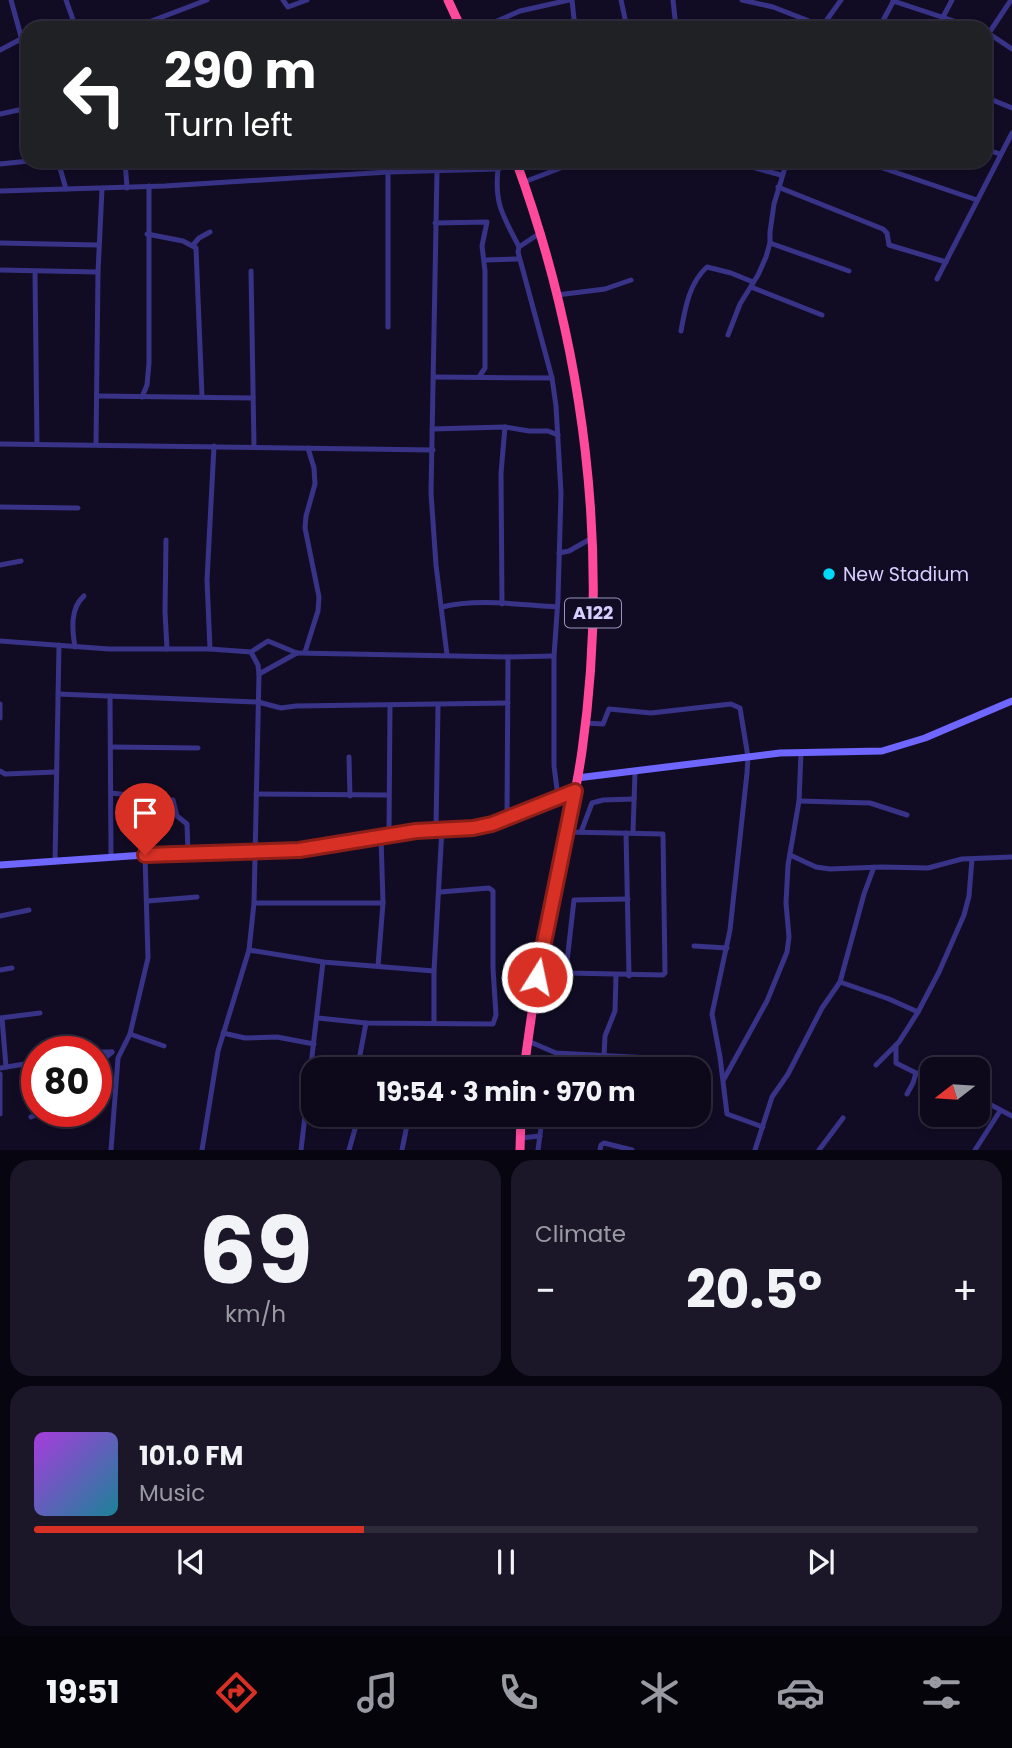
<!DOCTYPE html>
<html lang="en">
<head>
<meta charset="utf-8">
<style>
  body { margin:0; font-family:Poppins,sans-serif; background:#1b1728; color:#f1f3f6; height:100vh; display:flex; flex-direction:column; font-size:26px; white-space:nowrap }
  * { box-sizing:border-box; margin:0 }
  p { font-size:23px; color:#9a9aa3 }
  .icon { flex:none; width:38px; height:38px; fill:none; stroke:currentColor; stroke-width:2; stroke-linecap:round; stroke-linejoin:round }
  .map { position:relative; height:1150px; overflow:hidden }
  .sheet { display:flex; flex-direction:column; gap:10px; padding:10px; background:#07050f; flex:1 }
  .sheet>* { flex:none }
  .top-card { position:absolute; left:21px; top:21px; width:971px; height:147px; border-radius:21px; box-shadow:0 4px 10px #0003,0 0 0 2px #2d2a3a; background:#202124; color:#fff; overflow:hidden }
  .needle { width:46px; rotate:253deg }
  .tools { position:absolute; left:920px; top:1057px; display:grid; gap:14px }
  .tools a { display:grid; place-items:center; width:70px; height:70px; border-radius:14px; background:#0d091b; box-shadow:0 4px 10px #0003,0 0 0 2px #2d2a3a; font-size:35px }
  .speed { position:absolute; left:21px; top:1036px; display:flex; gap:14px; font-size:35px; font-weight:700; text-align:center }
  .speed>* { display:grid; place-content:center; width:91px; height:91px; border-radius:50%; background:#0d091b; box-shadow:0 4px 10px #0003,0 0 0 2px #2d2a3a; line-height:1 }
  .speed .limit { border:10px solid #d22; background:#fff; color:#111 }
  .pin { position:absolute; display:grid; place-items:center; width:60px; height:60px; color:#fff; margin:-72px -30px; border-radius:50% 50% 50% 0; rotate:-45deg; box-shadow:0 0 7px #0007 }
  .pin .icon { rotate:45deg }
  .me { position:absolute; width:77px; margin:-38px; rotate:10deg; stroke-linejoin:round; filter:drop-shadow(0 0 5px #0008) }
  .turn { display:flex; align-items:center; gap:24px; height:147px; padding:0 28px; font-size:32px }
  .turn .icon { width:91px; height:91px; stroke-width:2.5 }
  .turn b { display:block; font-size:49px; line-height:60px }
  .big { font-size:52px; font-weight:700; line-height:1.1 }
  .sheet .card { flex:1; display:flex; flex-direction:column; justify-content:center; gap:10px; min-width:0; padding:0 24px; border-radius:21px; background:#1b1728 }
  .sheet .dial { align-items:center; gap:0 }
  .dial b { font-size:91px; line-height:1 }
  .song { display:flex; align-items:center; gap:21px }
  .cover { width:84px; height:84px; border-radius:10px; background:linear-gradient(135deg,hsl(280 70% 55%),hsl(190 70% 35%)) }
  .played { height:7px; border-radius:4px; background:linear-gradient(90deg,#d93025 35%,#2d2a3a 35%) }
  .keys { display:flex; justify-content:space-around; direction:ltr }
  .heat { display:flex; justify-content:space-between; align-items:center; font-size:38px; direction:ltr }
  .sheet .tiles { flex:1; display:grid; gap:10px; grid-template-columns:1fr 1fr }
  .card:last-child { grid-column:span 2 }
  .trip { position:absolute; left:301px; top:1057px; width:410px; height:70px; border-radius:21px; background:#0d091b; box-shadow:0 4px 10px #0003,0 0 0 2px #2d2a3a; font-weight:700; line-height:70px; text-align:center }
  .menu { display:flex; height:112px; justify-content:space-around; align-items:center; background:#05040b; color:#9a9aa3 }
  .menu .icon { width:49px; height:49px }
  .menu .selected { color:#d93025 }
  .menu b { font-size:32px; color:#f1f3f6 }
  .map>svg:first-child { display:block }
</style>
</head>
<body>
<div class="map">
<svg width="1012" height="1150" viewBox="0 0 1012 1150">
  <rect width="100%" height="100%" fill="#110c24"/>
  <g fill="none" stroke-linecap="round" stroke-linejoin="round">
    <g stroke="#383387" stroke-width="5">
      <polyline points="11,0 28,62"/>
      <polyline points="66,0 76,28"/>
      <polyline points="283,0 288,7 307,0"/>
      <polyline points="572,0 575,28"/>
      <polyline points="621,0 627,28"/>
      <polyline points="673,0 676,28"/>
      <polyline points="742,0 773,7 822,26"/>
      <polyline points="893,1 975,28"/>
      <polyline points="943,17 952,0"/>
      <polyline points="133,28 207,0"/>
      <polyline points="481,28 520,11 569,0"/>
      <polyline points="821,28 841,0"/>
      <polyline points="879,28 894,0"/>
      <polyline points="988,33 1012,49"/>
      <polyline points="989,33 1011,0"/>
      <polyline points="0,50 21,39"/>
      <polyline points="985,97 1012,108"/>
      <polyline points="0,114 28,108"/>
      <polyline points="985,149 1000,154"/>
      <polyline points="58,161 66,189"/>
      <polyline points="125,161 127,188"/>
      <polyline points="730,161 781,175"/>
      <polyline points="862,161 977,200"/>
      <polyline points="0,164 29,161"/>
      <path d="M498,169C494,205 504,217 519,247"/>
      <polyline points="437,171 431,493 436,565 447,655"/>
      <polyline points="388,172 388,327"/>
      <polyline points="524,182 579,161"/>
      <polyline points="778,187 883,229 887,233 889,245 946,262"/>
      <polyline points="0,191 165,186 388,172 498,169 517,162"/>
      <polyline points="435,223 487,222 482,246 485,271 485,368 479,377"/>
      <polyline points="540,233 519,247 518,252 552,378 556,406 561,493 558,599 554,656 554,766 558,797"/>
      <polyline points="147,234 183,241 196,248 202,396"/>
      <polyline points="0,243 98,245"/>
      <polyline points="770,243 849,271"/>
      <polyline points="193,245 199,238 210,232"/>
      <polyline points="485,260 518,259"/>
      <polyline points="0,270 98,272"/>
      <polyline points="251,271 254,447"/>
      <polyline points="35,272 37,444"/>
      <polyline points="937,279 1012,133"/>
      <polyline points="751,287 822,315"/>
      <polyline points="557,295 605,289 631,280"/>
      <path d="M681,331C685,309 689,283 707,267L731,273L753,282"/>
      <polyline points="728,335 740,304 758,275 766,257 770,243 770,232 774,204 787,161"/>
      <polyline points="434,377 552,378"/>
      <polyline points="98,396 253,398"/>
      <polyline points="142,397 147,385 149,363 149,186"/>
      <polyline points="432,429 505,427 529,431 548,431 558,435"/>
      <polyline points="96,443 98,272 102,189"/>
      <polyline points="0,444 433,450"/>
      <polyline points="0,507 78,508"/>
      <polyline points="166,540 165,612 167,649"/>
      <polyline points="559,553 569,551 592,538"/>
      <polyline points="0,565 21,561"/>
      <polyline points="502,604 501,473 505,427"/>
      <path d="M442,607C478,598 520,605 557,607"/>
      <polyline points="0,641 109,649 210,649 251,652"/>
      <polygon points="268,641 297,653 259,674 258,665 251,652"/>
      <path d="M75,647C72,630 70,608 84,596"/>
      <polyline points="210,649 207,580 214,446"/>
      <polyline points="305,652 318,611 319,597 305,528 306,516 315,484 314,468 308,448"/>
      <polyline points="297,653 508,657 554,656"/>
      <polyline points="58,694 258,702 281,708 296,706 508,703"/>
      <polyline points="110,696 111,857"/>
      <polyline points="0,704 0,718"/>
      <polyline points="585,723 603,724 609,709 651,713 731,704 740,708 748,757 747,773 730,930 712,1014 720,1057 727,1114 763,1127"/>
      <polyline points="111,747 198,748"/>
      <polyline points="349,757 350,796"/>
      <polyline points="0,771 5,774 56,772"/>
      <polyline points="111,793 173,800 177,816 187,824 188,852"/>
      <polyline points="256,794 388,795"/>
      <polyline points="799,801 870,803 907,815"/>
      <polyline points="507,818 508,657"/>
      <polyline points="436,829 438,706"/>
      <polyline points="568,832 663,834 665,973 663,975 568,973 566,970 574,900 628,899"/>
      <polyline points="581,832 592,803 603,800 634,799"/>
      <polyline points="633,832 635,772"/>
      <polyline points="626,833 629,976"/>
      <polyline points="389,835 390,705"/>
      <polyline points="790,855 816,867 830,869 882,867 928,868 962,859 1012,857"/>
      <polyline points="55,862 59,645"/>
      <polyline points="148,901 197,897"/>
      <polyline points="254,903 383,903"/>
      <polyline points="0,916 29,910"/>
      <polyline points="694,946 727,948"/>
      <polyline points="249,950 323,962 434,971"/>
      <polyline points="378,966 383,903 381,837"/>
      <polyline points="0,970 12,968"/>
      <polyline points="840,982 889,999 918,1012 939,972 964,915 969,896 972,859"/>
      <polyline points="0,1018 40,1013"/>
      <polyline points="2,1018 6,1067"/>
      <polyline points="318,1018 366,1023 493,1024 496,1015 493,968 493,891 489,888 440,892"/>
      <polyline points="434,1022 434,971 442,828"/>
      <polyline points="223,1033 245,1038 277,1037 314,1044"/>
      <polyline points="130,1034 164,1046"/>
      <polyline points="528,1041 556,1053 669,1059"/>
      <polyline points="896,1045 896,1063 916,1073 913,1083 907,1094"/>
      <polyline points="82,1052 112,1052"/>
      <polyline points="604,1056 605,1036 615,1011 616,975"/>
      <polyline points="876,1065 899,1042 918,1012"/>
      <polyline points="96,1066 112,1052"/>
      <polyline points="0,1068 37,1062"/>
      <polyline points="360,1069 359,1060 366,1023"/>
      <polyline points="916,1073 933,1074"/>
      <polyline points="0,1074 0,1114"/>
      <polyline points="724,1079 767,1001 787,952 789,937 786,903 788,865 799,801 801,753"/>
      <polyline points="978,1080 979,1079"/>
      <polyline points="978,1098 1012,1116"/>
      <polyline points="538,1115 541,1127 538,1150"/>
      <polyline points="31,1117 45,1111"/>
      <polyline points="520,1138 540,1136"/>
      <polyline points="111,1150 118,1058 130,1034 148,958 145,855"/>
      <polyline points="202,1150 218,1051 249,950 254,903 259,674"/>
      <polyline points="301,1150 323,962"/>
      <polyline points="349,1150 359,1115"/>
      <polyline points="402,1150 409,1115"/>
      <polyline points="600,1150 601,1145 604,1143 632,1150"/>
      <polyline points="755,1150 772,1097 788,1074 822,1008 840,982 864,894 874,867"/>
      <polyline points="819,1150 843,1118"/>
      <polyline points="975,1150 1000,1111"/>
    </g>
    <g stroke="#6f66ff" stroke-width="7">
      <polyline points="577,778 780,753 882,751 925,738 1012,701"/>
      <polyline points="0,865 188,852 300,850 416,831 473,828 492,824 575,791"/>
    </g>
    <g stroke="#ff4a9b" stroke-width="9">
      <polyline points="448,0 461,28"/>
      <path d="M516,161C585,349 610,553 582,751C573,814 556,876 544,938C536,982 530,1025 524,1069"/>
      <polyline points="520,1150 521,1115"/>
    </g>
  </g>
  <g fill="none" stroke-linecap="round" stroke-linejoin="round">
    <defs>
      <polyline id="route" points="145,855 299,850 416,831 473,828 492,824 575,791 537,977"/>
    </defs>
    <use href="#route" stroke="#8d1f18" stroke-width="18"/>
    <use href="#route" stroke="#d93025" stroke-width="12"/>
  </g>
  <circle fill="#00d9fa" stroke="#110c24" stroke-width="2.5" cx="829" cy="574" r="7"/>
  <g text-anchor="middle" stroke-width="7" stroke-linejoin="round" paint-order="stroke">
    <rect fill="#110c24" stroke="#9b94bd" stroke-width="2" x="565" y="598.5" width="56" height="29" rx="5"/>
    <g font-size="18" font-weight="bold" fill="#d6cfff">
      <text x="593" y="619">A122</text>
    </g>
    <g font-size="19" fill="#d6cfff" stroke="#110c24" text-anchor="start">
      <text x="843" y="581">New Stadium</text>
    </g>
  </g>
</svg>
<div class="tools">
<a><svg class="needle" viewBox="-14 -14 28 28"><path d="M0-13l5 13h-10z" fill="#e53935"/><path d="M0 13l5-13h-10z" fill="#9a9aa3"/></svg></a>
</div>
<div class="speed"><div class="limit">80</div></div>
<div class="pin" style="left:145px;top:855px;background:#d93025"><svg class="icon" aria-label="arrive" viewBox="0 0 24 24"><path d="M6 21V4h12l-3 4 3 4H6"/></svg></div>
<svg class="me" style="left:537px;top:977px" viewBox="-20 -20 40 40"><circle r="17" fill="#d93025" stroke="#fff" stroke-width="3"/><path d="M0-11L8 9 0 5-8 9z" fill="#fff"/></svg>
<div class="trip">19:54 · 3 min · 970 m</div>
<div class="top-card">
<div class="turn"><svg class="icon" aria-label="left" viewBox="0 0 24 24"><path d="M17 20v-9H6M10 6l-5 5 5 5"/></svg><div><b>290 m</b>Turn left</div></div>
</div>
</div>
<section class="sheet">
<div class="tiles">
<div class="card dial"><b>69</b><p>km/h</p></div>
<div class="card"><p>Climate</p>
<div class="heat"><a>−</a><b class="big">20.5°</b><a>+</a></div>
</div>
<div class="card">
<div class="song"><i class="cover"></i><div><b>101.0 FM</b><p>Music</p></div></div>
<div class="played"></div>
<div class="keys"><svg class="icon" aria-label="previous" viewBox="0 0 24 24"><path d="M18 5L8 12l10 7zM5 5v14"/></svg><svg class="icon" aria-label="pause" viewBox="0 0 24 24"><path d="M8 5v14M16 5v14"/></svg><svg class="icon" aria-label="next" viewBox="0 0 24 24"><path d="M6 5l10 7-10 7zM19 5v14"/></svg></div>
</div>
</div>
</section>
<nav class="menu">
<b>19:51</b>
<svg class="icon selected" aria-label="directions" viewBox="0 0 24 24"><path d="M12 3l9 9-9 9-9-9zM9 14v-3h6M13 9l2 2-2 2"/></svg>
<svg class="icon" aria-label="music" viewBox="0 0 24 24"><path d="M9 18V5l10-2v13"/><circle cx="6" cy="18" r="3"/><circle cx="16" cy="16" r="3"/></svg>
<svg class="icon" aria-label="phone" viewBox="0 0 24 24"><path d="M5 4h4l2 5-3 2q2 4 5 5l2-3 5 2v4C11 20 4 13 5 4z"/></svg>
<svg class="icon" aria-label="climate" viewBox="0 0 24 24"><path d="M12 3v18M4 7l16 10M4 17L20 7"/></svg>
<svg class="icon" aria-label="car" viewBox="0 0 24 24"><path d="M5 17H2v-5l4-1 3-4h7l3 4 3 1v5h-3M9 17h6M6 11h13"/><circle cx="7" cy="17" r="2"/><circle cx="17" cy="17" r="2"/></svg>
<svg class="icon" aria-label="filters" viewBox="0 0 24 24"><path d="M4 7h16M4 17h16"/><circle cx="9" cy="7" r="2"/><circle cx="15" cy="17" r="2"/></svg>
</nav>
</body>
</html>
